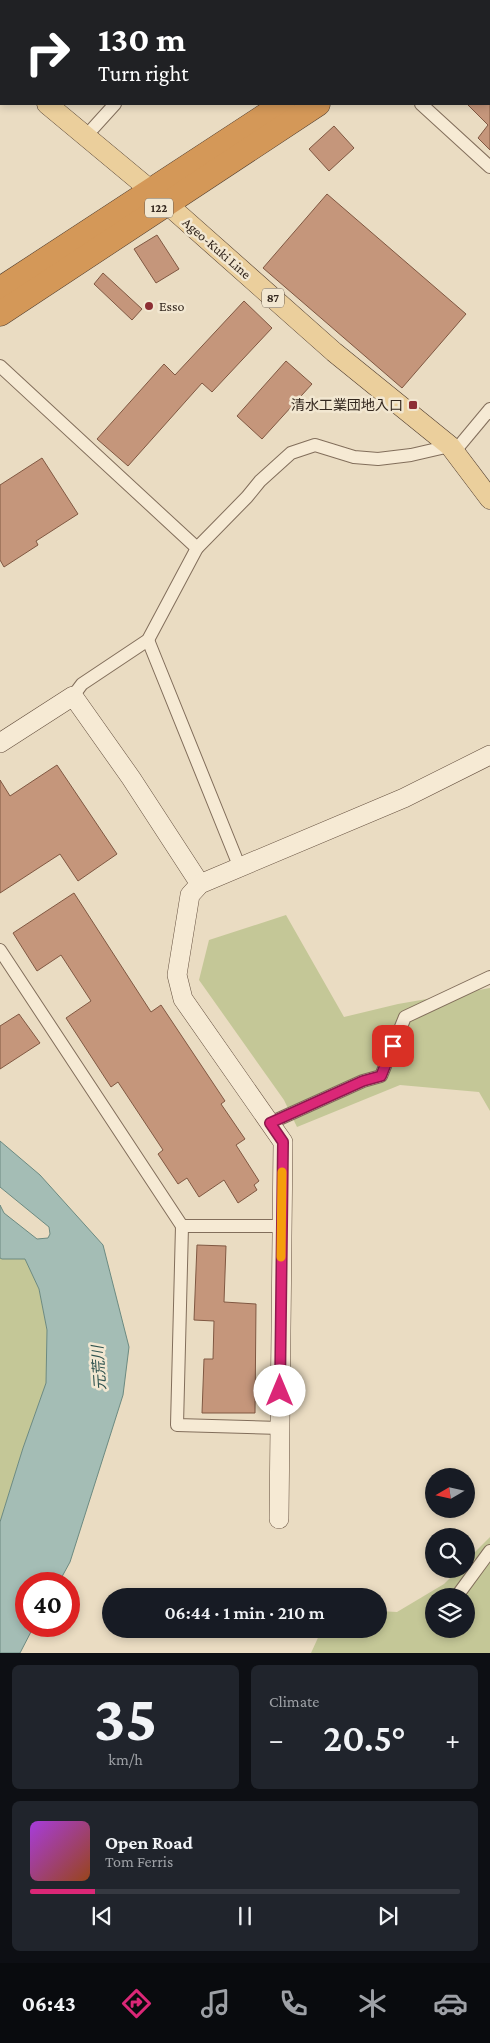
<!DOCTYPE html>
<html lang="en">
<head>
<meta charset="utf-8">
<style>
  body { margin:0; font-family:"Crimson Pro","Noto Sans JP",serif; background:#20242c; color:#f1f3f6; height:100vh; display:flex; flex-direction:column; font-size:19px; white-space:nowrap }
  * { box-sizing:border-box; margin:0 }
  p { font-size:16px; color:#9ea1a6 }
  .icon { flex:none; width:28px; height:28px; fill:none; stroke:currentColor; stroke-width:2; stroke-linecap:round; stroke-linejoin:round }
  .map { position:relative; height:1653px; overflow:hidden }
  .panel { display:flex; flex-direction:column; gap:12px; padding:12px; background:#0d0f14; flex:1 }
  .panel>* { flex:none }
  .hud { position:absolute; left:0px; top:0px; width:490px; height:105px; box-shadow:0 2px 8px #0003; background:#202124; color:#fff; overflow:hidden }
  .needle { width:32px; rotate:261deg }
  .controls { position:absolute; left:425px; top:1468px; display:grid; gap:10px }
  .controls a { display:grid; place-items:center; width:50px; height:50px; border-radius:50%; background:#171b24; box-shadow:0 2px 8px #0003; font-size:25px }
  .speed { position:absolute; left:15px; top:1572px; display:flex; gap:10px; font-size:25px; font-weight:700; text-align:center }
  .speed>* { display:grid; place-content:center; width:65px; height:65px; border-radius:50%; background:#171b24; box-shadow:0 2px 8px #0003; line-height:1 }
  .speed .limit { border:8px solid #d22; background:#fff; color:#111 }
  .pin { position:absolute; display:grid; place-items:center; width:42px; height:42px; color:#fff; margin:-21px; border-radius:10px; box-shadow:0 2px 8px #0006 }
  .me { position:absolute; width:55px; margin:-28px; rotate:0deg; stroke-linejoin:round; filter:drop-shadow(0 0 4px #0008) }
  .turn { display:flex; align-items:center; gap:18px; height:105px; padding:0 15px; font-size:22px }
  .turn .icon { width:65px; height:65px; stroke-width:2.5 }
  .turn b { display:block; font-size:35px; line-height:42px }
  .big { font-size:38px; font-weight:600; line-height:1.1 }
  .panel .card { flex:1; display:flex; flex-direction:column; justify-content:center; gap:8px; min-width:0; padding:0 18px; border-radius:8px; background:#20242c }
  .panel .dial { align-items:center; gap:0 }
  .dial b { font-size:65px; line-height:1 }
  .song { display:flex; align-items:center; gap:15px }
  .cover { width:60px; height:60px; border-radius:8px; background:linear-gradient(135deg,hsl(280 70% 55%),hsl(20 70% 35%)) }
  .played { height:5px; border-radius:2px; background:linear-gradient(90deg,#db2777 15%,#363941 15%) }
  .keys { display:flex; justify-content:space-around; direction:ltr }
  .heat { display:flex; justify-content:space-between; align-items:center; font-size:28px; direction:ltr }
  .panel .tiles { flex:1; display:grid; gap:12px; grid-template-columns:1fr 1fr }
  .card:last-child { grid-column:span 2 }
  .trip { position:absolute; left:102px; top:1588px; width:285px; height:50px; border-radius:25px; background:#171b24; box-shadow:0 2px 8px #0003; font-weight:600; line-height:50px; text-align:center }
  .tab-bar { display:flex; height:80px; justify-content:space-around; align-items:center; background:#090b0e; color:#9ea1a6 }
  .tab-bar .icon { width:35px; height:35px }
  .tab-bar .on { color:#db2777 }
  .tab-bar b { font-size:22px; color:#f1f3f6 }
  .map>svg:first-child { display:block }
</style>
</head>
<body>
<div class="map">
<svg width="490" height="1653" viewBox="0 0 490 1653">
  <rect width="100%" height="100%" fill="#eadcc2"/>
  <g fill="#c4c797" fill-rule="evenodd">
    <polygon points="286,915 344,1017 398,1004 490,988 490,1111 479,1092 400,1085 297,1127 284,1100 199,980 209,940"/>
    <polygon points="0,1258 2,1259 25,1258 39,1289 47,1330 46,1383 23,1448 0,1522"/>
    <path d="M490,1537V1653H311L322,1629H379V1611L397,1612L444,1584L459,1569H466V1561ZM434,1596H466V1629H434Z"/>
  </g>
  <polygon fill="#a4bdb5" stroke="#6c8a81" points="0,1141 40,1175 103,1245 129,1347 123,1395 70,1562 58,1584 26,1584 26,1626 34,1626 20,1653 0,1653 0,1522 23,1448 46,1383 47,1330 39,1289 25,1259 2,1259 0,1258 0,1205 4,1213 37,1239 48,1238 50,1234 49,1227 0,1187"/>
  <g fill="#c5967b" stroke="#805842">
    <polygon points="467,104 490,104 490,150 478,138 488,125"/>
    <polygon points="334,126 354,148 329,171 309,149"/>
    <polygon points="327,194 466,314 402,388 263,268"/>
    <polygon points="157,235 179,269 156,283 134,249"/>
    <polygon points="103,273 142,309 132,320 94,284"/>
    <polygon points="244,301 272,328 212,392 202,383 128,466 97,439 164,364 175,375"/>
    <polygon points="286,361 312,384 262,439 237,416"/>
    <polygon points="42,458 78,514 36,541 38,545 4,567 0,560 0,485"/>
    <polygon points="57,765 117,854 78,881 60,854 0,893 0,780 10,796"/>
    <polygon points="74,893 151,1012 161,1005 225,1101 221,1104 245,1139 236,1145 259,1181 254,1185 257,1190 238,1203 224,1180 199,1197 187,1178 178,1184 158,1154 163,1150 118,1082 111,1087 66,1018 91,1001 61,955 37,971 13,933"/>
    <polygon points="19,1014 40,1043 0,1069 0,1026"/>
    <polygon points="197,1245 226,1246 224,1302 256,1304 255,1413 202,1413 204,1359 213,1359 214,1321 194,1320"/>
  </g>
  <g fill="none" stroke-linecap="round" stroke-linejoin="round">
    <defs>
      <g id="street">
        <polyline points="211,1 212,0"/>
        <polyline points="0,83 1,81"/>
        <polyline points="421,104 490,167"/>
        <polyline points="86,136 115,104"/>
        <polyline points="0,366 197,548"/>
        <polyline points="455,451 490,409"/>
        <polyline points="148,640 240,868"/>
        <polyline points="73,696 82,684 148,640 197,548 247,497 260,481 291,453 315,445 354,457 378,459 411,455 450,446"/>
        <polyline points="0,950 182,1226 281,1226"/>
        <polyline points="270,1123 363,1081 381,1076 405,1017 490,977"/>
        <polyline points="182,1226 177,1425 280,1428"/>
        <polyline points="457,1596 490,1551"/>
      </g>
      <g id="secondary">
        <polyline points="0,743 73,696 131,778 200,884"/>
        <polyline points="279,1519 283,1142 183,999 177,975 190,895 200,884 404,798 490,755"/>
      </g>
      <g id="primary">
        <polyline points="0,64 1,65"/>
        <polyline points="47,104 166,203 334,352 450,446 490,499"/>
      </g>
      <g id="highway">
        <polyline points="439,1 441,0"/>
        <polyline points="474,1 476,0"/>
        <polyline points="0,289 283,104"/>
        <polyline points="0,314 318,104"/>
      </g>
    </defs>
    <use href="#street" stroke="#826e5b" stroke-width="14"/>
    <use href="#secondary" stroke="#644f3e" stroke-width="20"/>
    <use href="#primary" stroke="#503d2f" stroke-width="21"/>
    <use href="#highway" stroke="#503d2f" stroke-width="25"/>
    <use href="#street" stroke="#f6ead4" stroke-width="12"/>
    <use href="#secondary" stroke="#f6ead4" stroke-width="19"/>
    <use href="#primary" stroke="#ebcf9c" stroke-width="20"/>
    <use href="#highway" stroke="#d49858" stroke-width="24"/>
  </g>
  <g fill="none" stroke-linecap="round" stroke-linejoin="round">
    <defs>
      <polyline id="route" points="280,1391 283,1142 270,1123 363,1081 381,1076 393,1046"/>
    </defs>
    <use href="#route" stroke="#8e194d" stroke-width="12"/>
    <use href="#route" stroke="#db2777" stroke-width="9"/>
    <polyline stroke="#f59e0b" stroke-width="9" points="281,1257 282,1172"/>
  </g>
  <g fill="#8d2f34" stroke="#f2e7d1" stroke-width="2">
    <circle cx="149" cy="306" r="5"/>
    <rect x="408" y="400" width="10" height="10" rx="2.5"/>
  </g>
  <g text-anchor="middle" stroke-width="5" stroke-linejoin="round" paint-order="stroke">
    <g fill="#f2e7d1" stroke="#6c6154" stroke-width="1">
      <rect x="145" y="198.5" width="28" height="19" rx="4"/>
      <rect x="262" y="288.5" width="22" height="19" rx="4"/>
    </g>
    <g font-size="12" font-weight="bold" fill="#33271e">
      <text x="159" y="212">122</text>
      <text x="273" y="302">87</text>
    </g>
    <g font-size="14" fill="#33271e" stroke="#f2e7d1">
      <text transform="translate(217 248) rotate(41)" y="5">Ageo-Kuki Line</text>
    </g>
    <g font-size="14" fill="#33271e" stroke="#f2e7d1" text-anchor="start">
      <text x="159" y="311">Esso</text>
      <text x="403" y="410" text-anchor="end">清水工業団地入口</text>
    </g>
    <g font-size="15" font-style="italic" fill="#2e524e" stroke="#f2e7d1">
      <text transform="translate(99 1368) rotate(-94)" y="5">元荒川</text>
    </g>
  </g>
</svg>
<div class="controls">
<a><svg class="needle" viewBox="-14 -14 28 28"><path d="M0-13l5 13h-10z" fill="#e53935"/><path d="M0 13l5-13h-10z" fill="#9ea1a6"/></svg></a>
<a><svg class="icon" aria-label="search" viewBox="0 0 24 24"><circle cx="10" cy="10" r="6"/><path d="M15 15l6 6"/></svg></a>
<a><svg class="icon" aria-label="layers" viewBox="0 0 24 24"><path d="M12 4l9 5-9 5-9-5zM3 14l9 5 9-5"/></svg></a>
</div>
<div class="speed"><div class="limit">40</div></div>
<div class="pin" style="left:393px;top:1046px;background:#d93025"><svg class="icon" aria-label="arrive" viewBox="0 0 24 24"><path d="M6 21V4h12l-3 4 3 4H6"/></svg></div>
<svg class="me" style="left:280px;top:1391px" viewBox="-20 -20 40 40"><circle r="19" fill="#fff"/><path d="M0-13L10 11 0 6-10 11z" fill="#db2777"/></svg>
<div class="trip">06:44 · 1 min · 210 m</div>
<div class="hud">
<div class="turn"><svg class="icon" aria-label="right" viewBox="0 0 24 24"><path d="M7 20v-9h11M14 6l5 5-5 5"/></svg><div><b>130 m</b>Turn right</div></div>
</div>
</div>
<section class="panel">
<div class="tiles">
<div class="card dial"><b>35</b><p>km/h</p></div>
<div class="card"><p>Climate</p>
<div class="heat"><a>−</a><b class="big">20.5°</b><a>+</a></div>
</div>
<div class="card">
<div class="song"><i class="cover"></i><div><b>Open Road</b><p>Tom Ferris</p></div></div>
<div class="played"></div>
<div class="keys"><svg class="icon" aria-label="previous" viewBox="0 0 24 24"><path d="M18 5L8 12l10 7zM5 5v14"/></svg><svg class="icon" aria-label="pause" viewBox="0 0 24 24"><path d="M8 5v14M16 5v14"/></svg><svg class="icon" aria-label="next" viewBox="0 0 24 24"><path d="M6 5l10 7-10 7zM19 5v14"/></svg></div>
</div>
</div>
</section>
<nav class="tab-bar">
<b>06:43</b>
<svg class="icon on" aria-label="directions" viewBox="0 0 24 24"><path d="M12 3l9 9-9 9-9-9zM9 14v-3h6M13 9l2 2-2 2"/></svg>
<svg class="icon" aria-label="music" viewBox="0 0 24 24"><path d="M9 18V5l10-2v13"/><circle cx="6" cy="18" r="3"/><circle cx="16" cy="16" r="3"/></svg>
<svg class="icon" aria-label="phone" viewBox="0 0 24 24"><path d="M5 4h4l2 5-3 2q2 4 5 5l2-3 5 2v4C11 20 4 13 5 4z"/></svg>
<svg class="icon" aria-label="climate" viewBox="0 0 24 24"><path d="M12 3v18M4 7l16 10M4 17L20 7"/></svg>
<svg class="icon" aria-label="car" viewBox="0 0 24 24"><path d="M5 17H2v-5l4-1 3-4h7l3 4 3 1v5h-3M9 17h6M6 11h13"/><circle cx="7" cy="17" r="2"/><circle cx="17" cy="17" r="2"/></svg>
</nav>
</body>
</html>
